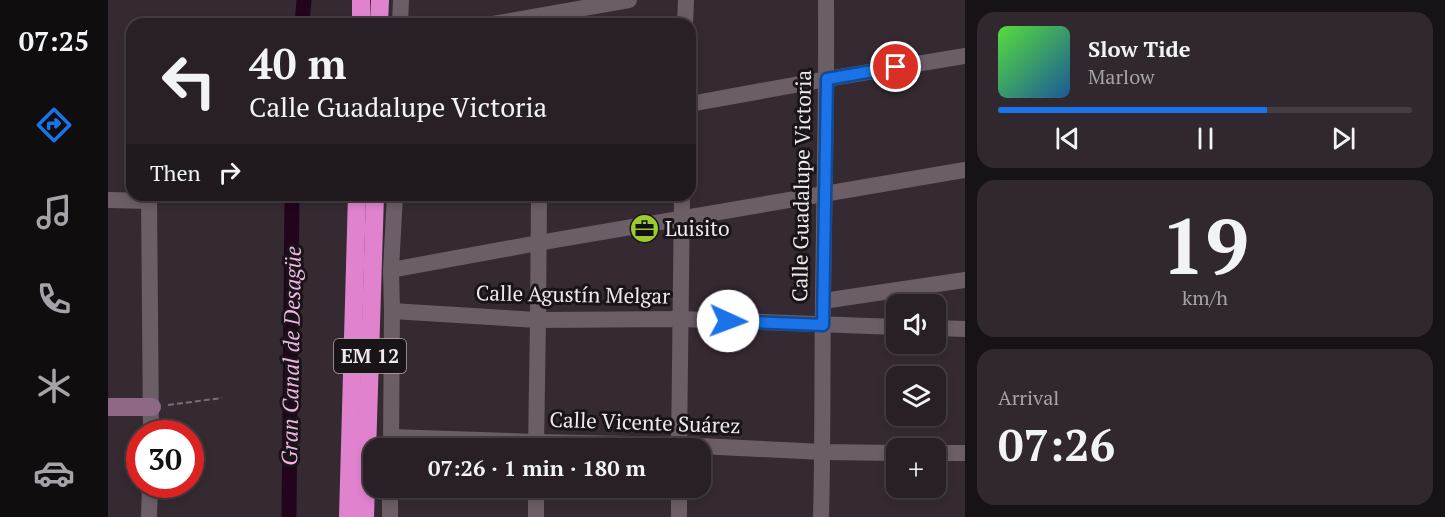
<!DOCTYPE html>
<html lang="en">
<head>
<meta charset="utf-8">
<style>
  body { margin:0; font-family:"PT Serif",serif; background:#30282e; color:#f1f3f6; height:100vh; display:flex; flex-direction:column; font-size:22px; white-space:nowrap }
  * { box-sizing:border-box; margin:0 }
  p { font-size:20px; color:#a5a3a7 }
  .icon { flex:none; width:33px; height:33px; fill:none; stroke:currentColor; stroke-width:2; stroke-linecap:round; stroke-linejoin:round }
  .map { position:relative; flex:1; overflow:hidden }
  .drawer { display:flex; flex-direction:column; gap:12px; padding:12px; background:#161215; width:480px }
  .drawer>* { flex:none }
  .banner { position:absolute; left:18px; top:18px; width:570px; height:183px; border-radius:18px; box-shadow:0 3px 9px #0003,0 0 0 2px #443e43; background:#282026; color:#f1f3f6; overflow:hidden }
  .controls { position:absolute; left:778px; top:294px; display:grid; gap:12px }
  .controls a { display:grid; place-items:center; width:60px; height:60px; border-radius:12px; background:#282026; box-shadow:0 3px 9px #0003,0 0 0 2px #443e43; font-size:30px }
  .speed { position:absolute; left:18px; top:420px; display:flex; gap:12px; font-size:30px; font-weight:700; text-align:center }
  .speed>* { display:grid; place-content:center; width:78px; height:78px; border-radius:50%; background:#282026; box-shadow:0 3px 9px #0003,0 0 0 2px #443e43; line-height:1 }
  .speed .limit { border:9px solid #d22; background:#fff; color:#111 }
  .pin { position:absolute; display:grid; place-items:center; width:51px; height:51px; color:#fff; margin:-26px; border:3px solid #fff; border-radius:50%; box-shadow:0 2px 6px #0007 }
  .me { position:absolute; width:66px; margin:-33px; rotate:92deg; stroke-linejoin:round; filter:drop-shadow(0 0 4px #0008) }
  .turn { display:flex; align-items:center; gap:21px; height:126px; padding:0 24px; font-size:27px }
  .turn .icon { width:78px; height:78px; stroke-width:2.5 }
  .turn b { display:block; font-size:42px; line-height:51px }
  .then { display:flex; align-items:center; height:57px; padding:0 24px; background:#0003; gap:12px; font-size:22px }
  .big { font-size:45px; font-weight:800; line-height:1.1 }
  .drawer .card { flex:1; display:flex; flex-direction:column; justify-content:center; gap:9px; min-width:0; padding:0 21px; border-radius:18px; background:#30282e }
  .drawer .dial { align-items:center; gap:0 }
  .dial b { font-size:78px; line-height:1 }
  .song { display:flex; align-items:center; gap:18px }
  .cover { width:72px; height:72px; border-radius:9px; background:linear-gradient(135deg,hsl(110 70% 55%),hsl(210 70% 35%)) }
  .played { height:6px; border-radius:3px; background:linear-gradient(90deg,#1a73e8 65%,#443e43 65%) }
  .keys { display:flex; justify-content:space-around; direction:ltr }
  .trip { position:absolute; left:255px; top:438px; width:348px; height:60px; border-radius:18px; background:#282026; box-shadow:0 3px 9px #0003,0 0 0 2px #443e43; font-weight:800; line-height:60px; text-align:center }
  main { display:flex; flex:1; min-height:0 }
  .dock { display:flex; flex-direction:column; width:108px; justify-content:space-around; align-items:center; background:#100d0f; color:#a5a3a7 }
  .dock .icon { width:42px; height:42px }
  .dock .current { color:#1a73e8 }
  .dock b { font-size:27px; color:#f1f3f6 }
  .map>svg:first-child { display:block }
</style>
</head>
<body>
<main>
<nav class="dock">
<b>07:25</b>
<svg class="icon current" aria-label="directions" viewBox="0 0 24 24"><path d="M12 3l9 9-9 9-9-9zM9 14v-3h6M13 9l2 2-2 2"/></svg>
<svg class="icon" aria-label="music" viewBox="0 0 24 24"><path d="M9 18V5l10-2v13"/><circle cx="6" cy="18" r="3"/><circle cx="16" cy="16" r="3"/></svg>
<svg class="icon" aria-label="phone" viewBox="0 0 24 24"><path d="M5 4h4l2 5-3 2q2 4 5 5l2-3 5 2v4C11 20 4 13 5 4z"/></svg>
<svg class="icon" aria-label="climate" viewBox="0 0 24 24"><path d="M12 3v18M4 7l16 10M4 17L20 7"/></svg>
<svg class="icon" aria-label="car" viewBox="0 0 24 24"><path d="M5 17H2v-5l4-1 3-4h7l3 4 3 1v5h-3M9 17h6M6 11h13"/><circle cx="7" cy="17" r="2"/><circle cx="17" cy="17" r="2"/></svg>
</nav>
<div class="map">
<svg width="857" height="517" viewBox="0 0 857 517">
  <rect width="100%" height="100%" fill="#352a32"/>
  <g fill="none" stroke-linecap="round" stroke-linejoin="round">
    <g stroke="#22051d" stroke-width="15">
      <polyline points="194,24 196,0"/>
      <polyline points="181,517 184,195"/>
    </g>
    <polyline stroke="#776d74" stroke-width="2" stroke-dasharray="6 3" stroke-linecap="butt" points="60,405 114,398"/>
    <g stroke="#6b5e67" stroke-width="16">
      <polyline points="292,24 293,0"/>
      <polyline points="385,24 521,0"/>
      <polyline points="577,24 578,0"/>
      <polyline points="582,104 719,79 857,56"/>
      <polyline points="41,195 43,434"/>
      <polyline points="0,200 41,201"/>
      <polyline points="283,270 430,243 857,170"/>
      <polyline points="715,301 857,280"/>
      <polyline points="284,311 430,320 573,319 789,327"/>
      <polyline points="828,328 857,329"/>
      <polyline points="283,437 428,442 571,445 715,452 789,453"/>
      <polyline points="283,446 284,311 283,270 287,195"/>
      <polyline points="428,448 430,320 431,195"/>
      <polyline points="571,448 574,195"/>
      <polyline points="828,453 857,453"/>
      <polyline points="428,488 428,517"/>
      <polyline points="41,517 42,484"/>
      <polyline points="282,517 282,488"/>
      <polyline points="571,517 571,488"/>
      <path d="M713,517C715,445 714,374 715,302C716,201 719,101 718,0"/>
    </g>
    <polyline stroke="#8e6986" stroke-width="18" points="0,407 44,407"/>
    <g stroke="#e182ce" stroke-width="18">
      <polyline points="253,24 253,0"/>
      <polyline points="271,24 272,0"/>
      <polyline points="240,517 249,195"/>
      <polyline points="257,517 267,195"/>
    </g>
  </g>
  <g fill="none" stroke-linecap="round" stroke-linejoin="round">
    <defs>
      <polyline id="route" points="620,321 715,325 719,79 788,67"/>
    </defs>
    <use href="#route" stroke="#114b97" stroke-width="15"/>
    <use href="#route" stroke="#1a73e8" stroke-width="10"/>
  </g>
  <defs>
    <symbol id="office-disc" viewBox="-11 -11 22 22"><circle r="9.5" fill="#9dca30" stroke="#191418"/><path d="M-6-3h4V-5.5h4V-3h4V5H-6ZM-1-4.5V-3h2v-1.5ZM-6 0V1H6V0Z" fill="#111"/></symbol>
  </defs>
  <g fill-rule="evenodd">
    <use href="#office-disc" x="520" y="212" width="33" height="33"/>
  </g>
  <g text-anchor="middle" stroke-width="6" stroke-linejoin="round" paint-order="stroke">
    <rect fill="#191418" stroke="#afa8ad" stroke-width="1.5" x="226" y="339" width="72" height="34" rx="4.5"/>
    <g font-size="20" font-weight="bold" fill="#efe8ed">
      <text x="262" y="363">EM 12</text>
    </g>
    <g font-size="21" fill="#efe8ed" stroke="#191418">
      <text transform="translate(694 186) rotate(-89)" y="7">Calle Guadalupe Victoria</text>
      <text transform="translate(465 295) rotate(1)" y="7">Calle Agustín Melgar</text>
      <text transform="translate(537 423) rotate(2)" y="7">Calle Vicente Suárez</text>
    </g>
    <g font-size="21" fill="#efe8ed" stroke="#191418" text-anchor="start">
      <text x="557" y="236">Luisito</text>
    </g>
    <g font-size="22" font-style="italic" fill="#f0b4e2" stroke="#191418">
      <text transform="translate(183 356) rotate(-89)" y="8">Gran Canal de Desagüe</text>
    </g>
  </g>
</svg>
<div class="controls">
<a><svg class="icon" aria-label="sound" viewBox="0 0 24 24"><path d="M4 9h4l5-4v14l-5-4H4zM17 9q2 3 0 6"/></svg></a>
<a><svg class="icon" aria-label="layers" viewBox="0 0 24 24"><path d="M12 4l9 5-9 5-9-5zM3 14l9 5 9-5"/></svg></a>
<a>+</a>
</div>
<div class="speed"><div class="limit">30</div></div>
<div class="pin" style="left:788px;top:67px;background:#d93025"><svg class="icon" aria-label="arrive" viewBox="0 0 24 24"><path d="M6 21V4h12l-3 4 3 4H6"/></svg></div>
<svg class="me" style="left:620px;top:321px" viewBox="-20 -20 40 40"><circle r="19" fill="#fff"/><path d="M0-13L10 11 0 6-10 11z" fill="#1a73e8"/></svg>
<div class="trip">07:26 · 1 min · 180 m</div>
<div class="banner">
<div class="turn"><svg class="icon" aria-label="left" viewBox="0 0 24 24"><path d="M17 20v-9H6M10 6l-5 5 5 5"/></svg><div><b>40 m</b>Calle Guadalupe Victoria</div></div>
<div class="then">Then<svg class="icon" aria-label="right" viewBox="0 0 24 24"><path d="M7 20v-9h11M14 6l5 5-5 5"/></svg></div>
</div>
</div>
<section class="drawer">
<div class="card">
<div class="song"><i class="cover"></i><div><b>Slow Tide</b><p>Marlow</p></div></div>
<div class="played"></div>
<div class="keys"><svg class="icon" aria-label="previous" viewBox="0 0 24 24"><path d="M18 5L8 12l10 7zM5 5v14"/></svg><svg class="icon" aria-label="pause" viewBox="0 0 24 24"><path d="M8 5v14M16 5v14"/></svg><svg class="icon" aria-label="next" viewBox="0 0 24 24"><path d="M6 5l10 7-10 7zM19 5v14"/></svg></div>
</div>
<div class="card dial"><b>19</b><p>km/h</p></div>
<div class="card"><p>Arrival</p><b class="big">07:26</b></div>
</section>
</main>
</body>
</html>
